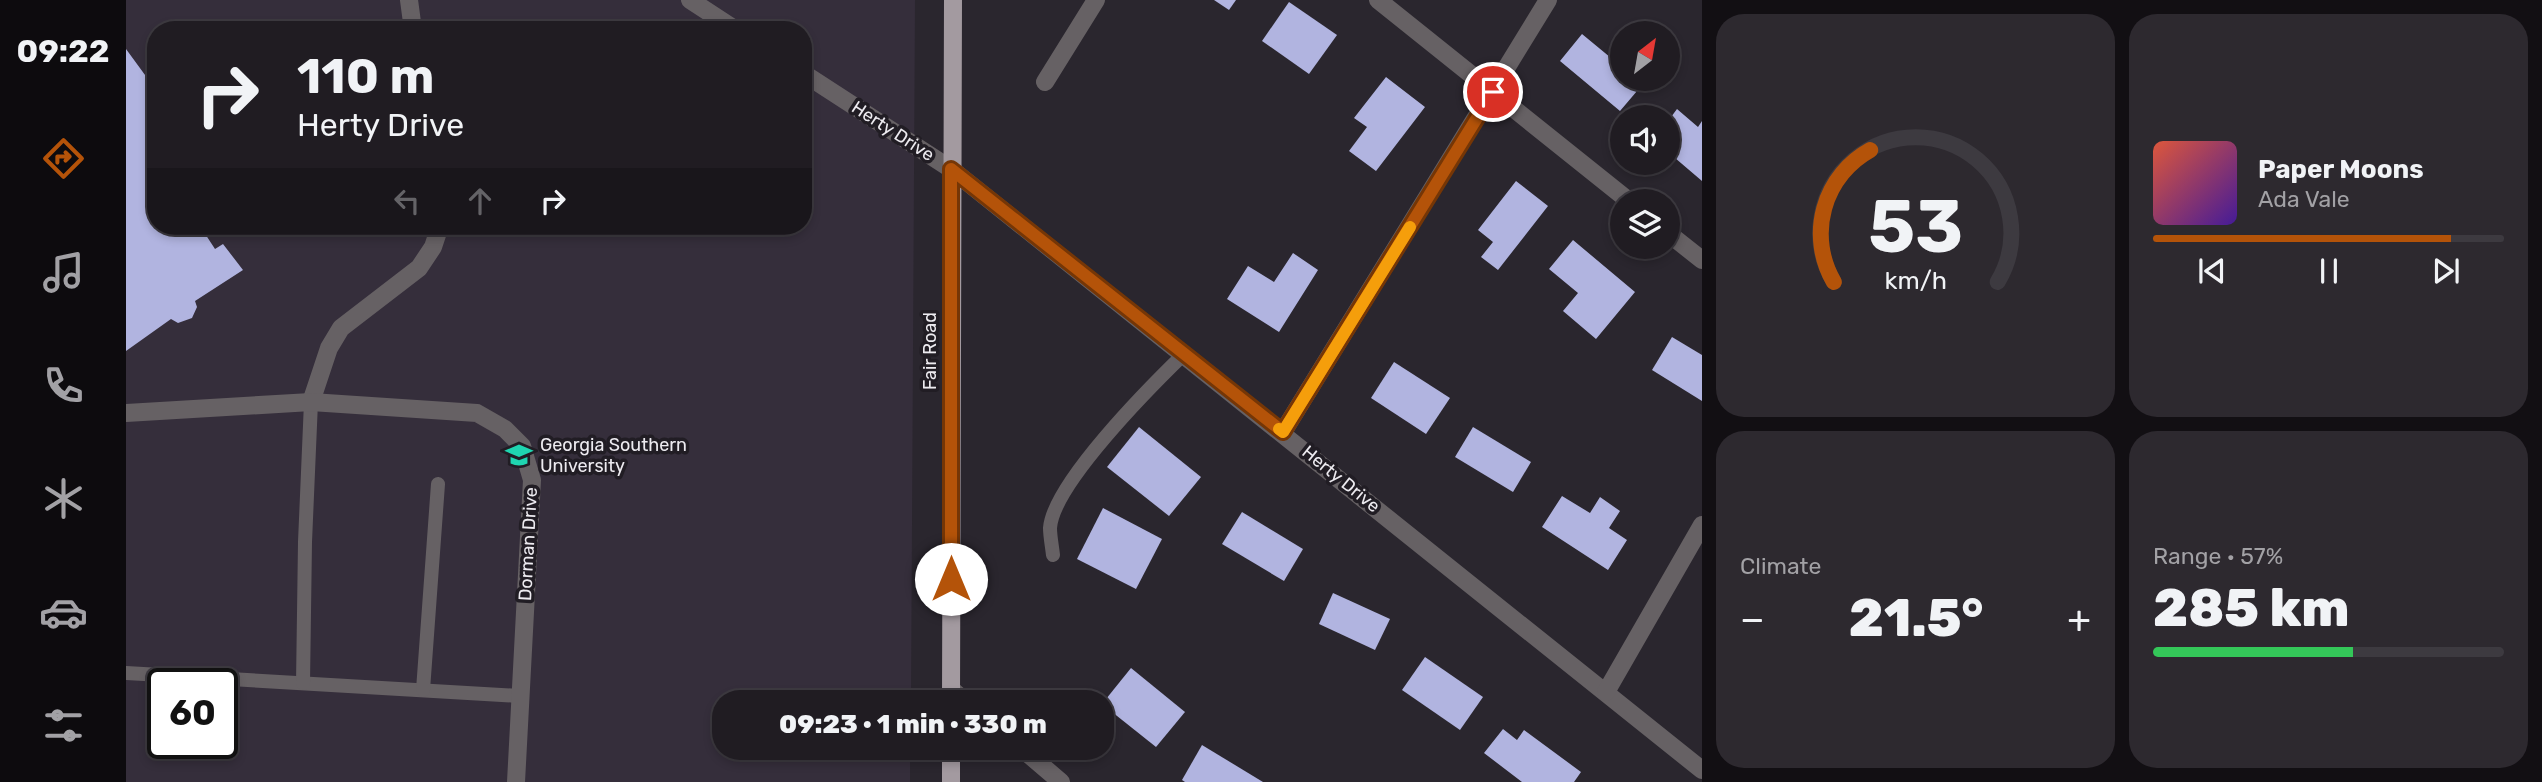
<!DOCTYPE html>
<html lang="en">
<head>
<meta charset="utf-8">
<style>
  body { margin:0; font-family:Rubik,sans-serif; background:#2d292f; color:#f1f3f6; height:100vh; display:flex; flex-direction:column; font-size:26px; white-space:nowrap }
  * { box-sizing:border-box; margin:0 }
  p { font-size:23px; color:#a2a1a5 }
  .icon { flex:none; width:38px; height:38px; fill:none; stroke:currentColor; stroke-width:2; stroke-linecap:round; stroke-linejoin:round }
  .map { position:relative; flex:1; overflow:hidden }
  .panel { display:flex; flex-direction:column; gap:14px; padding:14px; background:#120f13; width:840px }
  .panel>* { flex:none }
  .hud { position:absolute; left:21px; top:21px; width:665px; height:214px; border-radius:28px; box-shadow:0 4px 10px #0003,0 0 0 2px #3d3a40; background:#201c22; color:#f1f3f6; overflow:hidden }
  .needle { width:46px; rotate:31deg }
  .controls { position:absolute; left:1484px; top:21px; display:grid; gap:14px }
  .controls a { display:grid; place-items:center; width:70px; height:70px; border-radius:50%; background:#201c22; box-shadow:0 4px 10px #0003,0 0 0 2px #3d3a40; font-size:35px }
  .speed { position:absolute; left:21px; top:668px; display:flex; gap:14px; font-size:35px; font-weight:700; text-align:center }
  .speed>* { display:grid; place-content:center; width:91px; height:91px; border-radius:50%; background:#201c22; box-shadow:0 4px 10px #0003,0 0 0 2px #3d3a40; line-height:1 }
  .speed .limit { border:4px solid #111; border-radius:10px; background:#fff; color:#111 }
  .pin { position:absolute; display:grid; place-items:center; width:60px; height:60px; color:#fff; margin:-30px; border:4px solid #fff; border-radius:50%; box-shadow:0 2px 7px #0007 }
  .me { position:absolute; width:77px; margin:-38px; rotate:0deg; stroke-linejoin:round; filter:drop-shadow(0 0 5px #0008) }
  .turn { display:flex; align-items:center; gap:24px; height:147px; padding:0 35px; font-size:32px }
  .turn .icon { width:91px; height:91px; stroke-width:2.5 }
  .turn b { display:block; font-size:49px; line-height:60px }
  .lanes { display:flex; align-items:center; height:66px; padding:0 35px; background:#0003; justify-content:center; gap:35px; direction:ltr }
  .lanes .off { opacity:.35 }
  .big { font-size:52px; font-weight:800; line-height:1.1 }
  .panel .widget { flex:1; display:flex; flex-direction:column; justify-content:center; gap:10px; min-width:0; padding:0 24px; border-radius:28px; background:#2d292f }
  .panel .dial { align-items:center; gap:0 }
  .dial svg { height:182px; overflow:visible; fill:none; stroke:#3d3a40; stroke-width:7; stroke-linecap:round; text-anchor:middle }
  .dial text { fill:#f1f3f6; stroke:none }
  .song { display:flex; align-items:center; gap:21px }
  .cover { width:84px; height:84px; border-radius:10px; background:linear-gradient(135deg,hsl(10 70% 55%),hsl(260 70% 35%)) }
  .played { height:7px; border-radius:4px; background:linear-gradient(90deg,#b45309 85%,#3d3a40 85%) }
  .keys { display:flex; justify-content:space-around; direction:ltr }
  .heat { display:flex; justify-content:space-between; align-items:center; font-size:38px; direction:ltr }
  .charge { height:10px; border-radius:5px; background:linear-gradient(90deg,#34c759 57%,#3d3a40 0) }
  .panel .tiles { flex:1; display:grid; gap:14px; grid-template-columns:repeat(2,1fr) }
  .trip { position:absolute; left:586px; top:690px; width:402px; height:70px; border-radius:28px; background:#201c22; box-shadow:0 4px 10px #0003,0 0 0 2px #3d3a40; font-weight:800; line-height:70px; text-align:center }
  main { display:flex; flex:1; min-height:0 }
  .tabs { display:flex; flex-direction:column; width:126px; justify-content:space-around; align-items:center; background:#0d0b0e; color:#a2a1a5 }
  .tabs .icon { width:49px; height:49px }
  .tabs .active { color:#b45309 }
  .tabs b { font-size:32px; color:#f1f3f6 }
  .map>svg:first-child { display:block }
</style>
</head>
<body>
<main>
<nav class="tabs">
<b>09:22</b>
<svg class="icon active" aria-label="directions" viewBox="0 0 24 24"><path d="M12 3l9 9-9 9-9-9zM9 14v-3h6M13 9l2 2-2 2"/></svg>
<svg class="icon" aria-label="music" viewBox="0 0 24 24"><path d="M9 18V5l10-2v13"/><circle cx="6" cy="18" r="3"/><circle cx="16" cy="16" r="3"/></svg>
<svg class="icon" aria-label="phone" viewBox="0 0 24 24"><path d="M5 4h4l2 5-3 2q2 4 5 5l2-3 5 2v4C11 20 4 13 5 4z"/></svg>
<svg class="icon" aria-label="climate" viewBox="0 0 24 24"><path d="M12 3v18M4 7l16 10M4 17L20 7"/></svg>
<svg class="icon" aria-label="car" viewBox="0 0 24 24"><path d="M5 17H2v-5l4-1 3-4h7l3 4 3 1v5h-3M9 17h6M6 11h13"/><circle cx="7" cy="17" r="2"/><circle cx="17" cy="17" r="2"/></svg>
<svg class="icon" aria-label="filters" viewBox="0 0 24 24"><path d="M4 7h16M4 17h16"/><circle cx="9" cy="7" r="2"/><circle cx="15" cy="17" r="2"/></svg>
</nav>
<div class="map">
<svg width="1576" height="782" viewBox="0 0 1576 782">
  <rect width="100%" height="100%" fill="#2a262e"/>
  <path fill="#352e3b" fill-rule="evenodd" d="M0,0H789L785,702H598V747H784V782H0ZM30,30H677V226H30ZM37,684H96V744H37Z"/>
  <g fill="#b1b4e0">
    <polygon points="1088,0 1110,0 1103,10"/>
    <polygon points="1163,2 1211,35 1183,74 1136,41"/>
    <polygon points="1456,34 1496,67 1496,79 1511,79 1517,84 1494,111 1434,61"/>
    <polygon points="0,49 30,90 30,226 74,226 89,249 97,244 117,270 69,301 71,307 66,318 52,323 45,319 0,351"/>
    <polygon points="1260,77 1299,107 1250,171 1223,151 1241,127 1228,118"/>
    <polygon points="1551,109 1572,127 1576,121 1576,181 1542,152 1542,121"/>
    <polygon points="1390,181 1422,206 1372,270 1355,257 1367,242 1352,230"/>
    <polygon points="1447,240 1509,292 1470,339 1437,311 1452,293 1423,269"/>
    <polygon points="1167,253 1192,270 1153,332 1101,299 1122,266 1148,282"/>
    <polygon points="1546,337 1576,355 1576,401 1526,370"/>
    <polygon points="1268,362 1324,398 1300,434 1245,398"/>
    <polygon points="1013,427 1075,477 1043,516 981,467"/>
    <polygon points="1347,427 1405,462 1387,492 1329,457"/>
    <polygon points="1436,496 1464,513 1474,497 1494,511 1483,528 1501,540 1482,570 1416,527"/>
    <polygon points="977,508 1036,539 1010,589 951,559"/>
    <polygon points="1116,512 1177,549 1158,581 1096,544"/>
    <polygon points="1207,593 1264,619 1249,650 1193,624"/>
    <polygon points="1299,657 1357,697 1334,730 1276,690"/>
    <polygon points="1005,668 1059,712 1030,747 976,704"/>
    <polygon points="1377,729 1391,740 1398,730 1455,772 1448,782 1396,782 1358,753"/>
    <polygon points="1076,745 1137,782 1059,782 1056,780"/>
  </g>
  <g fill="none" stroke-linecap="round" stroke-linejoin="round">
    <g stroke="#666164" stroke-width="14">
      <path d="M927,555C926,546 924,536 924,528C927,484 1025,386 1058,354"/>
      <polyline points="0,673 393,696"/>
      <polyline points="177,683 179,542 185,402"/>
      <polyline points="297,690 312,484"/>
    </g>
    <g stroke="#666164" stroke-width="18">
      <polyline points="283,0 287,30"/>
      <polyline points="564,0 610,30"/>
      <polyline points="1252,0 1503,201"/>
      <polyline points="677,73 825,169 1576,770"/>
      <polyline points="919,82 970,0"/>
      <polyline points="1542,233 1576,260"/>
      <polyline points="185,402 203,348 215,328 293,268 307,247 314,226"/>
      <polyline points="0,413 185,402 351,413 379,429 396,446 406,480 390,782"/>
      <polyline points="1157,432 1422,0"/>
      <polyline points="825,689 840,702"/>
      <polyline points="1480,692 1576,525"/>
      <polyline points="894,747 935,782"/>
    </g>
    <g stroke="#a39aa0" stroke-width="18">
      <polyline points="825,702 827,0"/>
      <polyline points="825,747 825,782"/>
    </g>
  </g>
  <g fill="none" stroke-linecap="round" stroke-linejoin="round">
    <defs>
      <polyline id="route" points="825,579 825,169 1157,432 1367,92"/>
    </defs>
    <use href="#route" stroke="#753606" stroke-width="18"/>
    <use href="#route" stroke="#b45309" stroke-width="12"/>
    <polyline stroke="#f59e0b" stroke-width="12" points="1153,429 1157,432 1284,227"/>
  </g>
  <defs>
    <symbol id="university-bare" viewBox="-9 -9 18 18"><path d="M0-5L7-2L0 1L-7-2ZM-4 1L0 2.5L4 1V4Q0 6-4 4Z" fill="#1fd5b0" stroke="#211d24" stroke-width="2.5" paint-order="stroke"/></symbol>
  </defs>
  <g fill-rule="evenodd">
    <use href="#university-bare" x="374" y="436" width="38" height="38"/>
  </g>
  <g text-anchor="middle" stroke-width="7" stroke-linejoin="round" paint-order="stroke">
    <g font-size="18" fill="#edebf0" stroke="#211d24">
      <text transform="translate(767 131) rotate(33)" y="6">Herty Drive</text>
      <text transform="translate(804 351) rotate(-90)" y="6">Fair Road</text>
      <text transform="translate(1215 479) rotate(39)" y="6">Herty Drive</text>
      <text transform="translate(402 544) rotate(-87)" y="6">Dorman Drive</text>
    </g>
    <g font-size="18" fill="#edebf0" stroke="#211d24" text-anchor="start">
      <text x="414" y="451">Georgia Southern<tspan x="414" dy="21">University</tspan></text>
    </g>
  </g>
</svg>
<div class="controls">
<a><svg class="needle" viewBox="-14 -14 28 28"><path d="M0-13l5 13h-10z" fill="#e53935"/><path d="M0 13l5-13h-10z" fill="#a2a1a5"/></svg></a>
<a><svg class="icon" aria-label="sound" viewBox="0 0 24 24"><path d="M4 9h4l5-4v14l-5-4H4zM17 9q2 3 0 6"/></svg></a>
<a><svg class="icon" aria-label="layers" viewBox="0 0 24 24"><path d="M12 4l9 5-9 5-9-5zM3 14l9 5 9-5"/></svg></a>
</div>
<div class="speed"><div class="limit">60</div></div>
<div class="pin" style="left:1367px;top:92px;background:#d93025"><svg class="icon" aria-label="arrive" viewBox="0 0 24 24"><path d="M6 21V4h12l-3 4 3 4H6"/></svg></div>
<svg class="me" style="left:825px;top:579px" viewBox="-20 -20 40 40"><circle r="19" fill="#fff"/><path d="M0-13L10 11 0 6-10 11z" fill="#b45309"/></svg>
<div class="trip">09:23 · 1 min · 330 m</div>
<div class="hud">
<div class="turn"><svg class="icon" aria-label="right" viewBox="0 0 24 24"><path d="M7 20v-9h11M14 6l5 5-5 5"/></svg><div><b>110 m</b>Herty Drive</div></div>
<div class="lanes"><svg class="icon off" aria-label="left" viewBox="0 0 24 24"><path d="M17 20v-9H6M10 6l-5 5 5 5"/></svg><svg class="icon off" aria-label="ahead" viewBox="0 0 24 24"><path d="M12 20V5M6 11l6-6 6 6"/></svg><svg class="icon" aria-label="right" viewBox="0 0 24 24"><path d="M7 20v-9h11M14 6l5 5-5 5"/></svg></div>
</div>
</div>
<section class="panel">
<div class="tiles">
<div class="widget dial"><svg viewBox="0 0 100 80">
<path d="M14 69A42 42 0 1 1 86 69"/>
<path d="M14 69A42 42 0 0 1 30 11" stroke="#b45309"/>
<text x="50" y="56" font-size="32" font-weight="700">53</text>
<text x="50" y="72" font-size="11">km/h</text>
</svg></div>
<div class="widget">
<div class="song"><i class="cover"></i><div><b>Paper Moons</b><p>Ada Vale</p></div></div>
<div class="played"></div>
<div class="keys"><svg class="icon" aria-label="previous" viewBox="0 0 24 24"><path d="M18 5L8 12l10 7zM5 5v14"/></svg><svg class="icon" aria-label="pause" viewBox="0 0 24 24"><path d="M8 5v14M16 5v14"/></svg><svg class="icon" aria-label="next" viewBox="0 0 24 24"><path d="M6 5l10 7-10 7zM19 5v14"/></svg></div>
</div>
<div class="widget"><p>Climate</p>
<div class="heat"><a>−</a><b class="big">21.5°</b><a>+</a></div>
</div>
<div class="widget"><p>Range · 57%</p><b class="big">285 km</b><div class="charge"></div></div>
</div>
</section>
</main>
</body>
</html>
